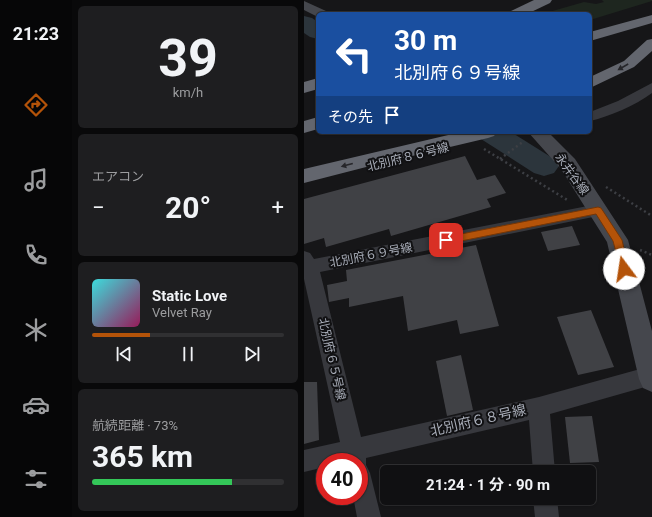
<!DOCTYPE html>
<html lang="ja">
<head>
<meta charset="utf-8">
<style>
  body { margin:0; font-family:Roboto,"Noto Sans JP",sans-serif; background:#1e1e20; color:#f1f3f6; height:100vh; display:flex; flex-direction:column; font-size:15px; white-space:nowrap }
  * { box-sizing:border-box; margin:0 }
  p { font-size:13px; color:#9c9d9f }
  .icon { flex:none; width:22px; height:22px; fill:none; stroke:currentColor; stroke-width:2; stroke-linecap:round; stroke-linejoin:round }
  .map { position:relative; flex:1; overflow:hidden }
  .side { display:flex; flex-direction:column; gap:6px; padding:6px; background:#09090a; width:232px }
  .side>* { flex:none }
  .hud { position:absolute; left:12px; top:12px; width:276px; height:122px; border-radius:6px; box-shadow:0 1px 3px #0004,0 0 0 1px #303032; background:#1a4fa0; color:#fff; overflow:hidden }
  .speed { position:absolute; left:12px; top:453px; display:flex; gap:8px; font-size:20px; font-weight:700; text-align:center }
  .speed>* { display:grid; place-content:center; width:52px; height:52px; border-radius:50%; background:#101012; box-shadow:0 1px 3px #0004,0 0 0 1px #303032; line-height:1 }
  .speed .limit { border:6px solid #d22; background:#fff; color:#111 }
  .pin { position:absolute; display:grid; place-items:center; width:34px; height:34px; color:#fff; margin:-17px; border-radius:8px; box-shadow:0 2px 6px #0006 }
  .me { position:absolute; width:44px; margin:-22px; rotate:346deg; stroke-linejoin:round; filter:drop-shadow(0 0 3px #0008) }
  .turn { display:flex; align-items:center; gap:14px; height:84px; padding:0 12px; font-size:18px }
  .turn .icon { width:52px; height:52px; stroke-width:2.5 }
  .turn b { display:block; font-size:28px; line-height:34px }
  .then { display:flex; align-items:center; height:38px; padding:0 12px; background:#0003; gap:8px; font-size:15px }
  .big { font-size:30px; font-weight:700; line-height:1.1 }
  .side .card { flex:1; display:flex; flex-direction:column; justify-content:center; gap:6px; min-width:0; padding:0 14px; border-radius:6px; background:#1e1e20 }
  .side .dial { align-items:center; gap:0 }
  .dial b { font-size:52px; line-height:1 }
  .song { display:flex; align-items:center; gap:12px }
  .cover { width:48px; height:48px; border-radius:6px; background:linear-gradient(135deg,hsl(180 70% 55%),hsl(330 70% 35%)) }
  .played { height:4px; border-radius:2px; background:linear-gradient(90deg,#b45309 30%,#303032 30%) }
  .keys { display:flex; justify-content:space-around; direction:ltr }
  .heat { display:flex; justify-content:space-between; align-items:center; font-size:22px; direction:ltr }
  .charge { height:6px; border-radius:3px; background:linear-gradient(90deg,#34c759 73%,#303032 0) }
  .trip { position:absolute; left:76px; top:465px; width:216px; height:40px; border-radius:6px; background:#101012; box-shadow:0 1px 3px #0004,0 0 0 1px #303032; font-weight:700; line-height:40px; text-align:center }
  main { display:flex; flex:1; min-height:0 }
  .menu { display:flex; flex-direction:column; width:72px; justify-content:space-around; align-items:center; background:#060607; color:#9c9d9f }
  .menu .icon { width:28px; height:28px }
  .menu .current { color:#b45309 }
  .menu b { font-size:18px; color:#f1f3f6 }
  .map>svg:first-child { display:block }
</style>
</head>
<body>
<main>
<nav class="menu">
<b>21:23</b>
<svg class="icon current" aria-label="directions" viewBox="0 0 24 24"><path d="M12 3l9 9-9 9-9-9zM9 14v-3h6M13 9l2 2-2 2"/></svg>
<svg class="icon" aria-label="music" viewBox="0 0 24 24"><path d="M9 18V5l10-2v13"/><circle cx="6" cy="18" r="3"/><circle cx="16" cy="16" r="3"/></svg>
<svg class="icon" aria-label="phone" viewBox="0 0 24 24"><path d="M5 4h4l2 5-3 2q2 4 5 5l2-3 5 2v4C11 20 4 13 5 4z"/></svg>
<svg class="icon" aria-label="climate" viewBox="0 0 24 24"><path d="M12 3v18M4 7l16 10M4 17L20 7"/></svg>
<svg class="icon" aria-label="car" viewBox="0 0 24 24"><path d="M5 17H2v-5l4-1 3-4h7l3 4 3 1v5h-3M9 17h6M6 11h13"/><circle cx="7" cy="17" r="2"/><circle cx="17" cy="17" r="2"/></svg>
<svg class="icon" aria-label="filters" viewBox="0 0 24 24"><path d="M4 7h16M4 17h16"/><circle cx="9" cy="7" r="2"/><circle cx="15" cy="17" r="2"/></svg>
</nav>
<section class="side">
<div class="card dial"><b>39</b><p>km/h</p></div>
<div class="card"><p>エアコン</p>
<div class="heat"><a>−</a><b class="big">20°</b><a>+</a></div>
</div>
<div class="card">
<div class="song"><i class="cover"></i><div><b>Static Love</b><p>Velvet Ray</p></div></div>
<div class="played"></div>
<div class="keys"><svg class="icon" aria-label="previous" viewBox="0 0 24 24"><path d="M18 5L8 12l10 7zM5 5v14"/></svg><svg class="icon" aria-label="pause" viewBox="0 0 24 24"><path d="M8 5v14M16 5v14"/></svg><svg class="icon" aria-label="next" viewBox="0 0 24 24"><path d="M6 5l10 7-10 7zM19 5v14"/></svg></div>
</div>
<div class="card"><p>航続距離 · 73%</p><b class="big">365 km</b><div class="charge"></div></div>
</section>
<div class="map">
<svg width="348" height="517" viewBox="0 0 348 517">
  <rect width="100%" height="100%" fill="#161618"/>
  <polygon fill="#1e261f" points="298,0 348,0 348,1 286,20 286,14 238,14 280,2 292,4 300,2"/>
  <g fill="none" stroke-linecap="round" stroke-linejoin="round">
    <g fill="#2c353c" fill-rule="evenodd">
      <polygon points="0,16 8,18 14,22 14,39 6,37 0,33"/>
      <polygon points="173,132 207,132 250,159 255,166 250,173 240,176 230,173 177,139"/>
    </g>
  </g>
  <g fill="#404145">
    <polygon points="161,156 173,180 191,175 202,193 183,199 187,207 87,236 85,229 22,247 20,238 0,244 0,199"/>
    <polygon points="268,226 276,245 244,251 237,232"/>
    <polygon points="172,245 195,326 156,334 153,320 104,331 99,296 45,307 45,298 25,302 23,285 43,281 42,270"/>
    <polygon points="287,310 310,367 274,375 253,317"/>
    <polygon points="157,355 169,410 143,416 132,361"/>
    <polygon points="0,382 13,382 15,440 0,444"/>
    <polygon points="288,416 295,462 266,463 261,417"/>
  </g>
  <g fill="none" stroke-linecap="round" stroke-linejoin="round">
    <g stroke="#3d3f44" stroke-width="2.5" stroke-dasharray="2 3" stroke-linecap="butt">
      <polyline points="180,149 265,201"/>
      <polyline points="196,159 220,141"/>
      <polyline points="302,187 348,216"/>
      <polyline points="336,250 348,255"/>
    </g>
    <g fill="#37383d" fill-rule="evenodd">
      <path d="M348,83V93C330,106 307,116 286,121V112L314,101Z"/>
      <polygon points="294,204 300,206 302,210 300,214 294,216 16,272 57,437 235,397 347,366 348,385 246,414 251,472 229,472 225,420 62,458 62,465 66,473 77,517 53,517 49,496 55,496 55,462 21,462 21,467 0,472 0,450 36,442 0,279 0,251 6,253 10,259"/>
      <polygon points="229,498 253,498 255,517 231,517"/>
    </g>
    <g fill="#45474d" fill-rule="evenodd">
      <polygon points="0,1 22,11 24,14 14,14 14,17 0,10"/>
      <polygon points="224,132 244,132 271,159 324,240 348,331 348,392 339,388 335,379 303,242 257,169"/>
    </g>
    <g fill="#63666e" fill-rule="evenodd">
      <polygon points="230,0 248,0 246,3 223,14 205,14 207,11"/>
      <polygon points="348,15 348,23 286,41 286,32"/>
      <polygon points="348,39 348,51 330,67 286,88 286,77 320,61 343,40"/>
      <polygon points="14,78 14,89 0,93 0,82"/>
      <polygon points="14,117 14,129 0,133 0,121"/>
      <polygon points="157,132 193,132 190,136 184,138 70,165 0,183 0,169"/>
    </g>
  </g>
  <defs><path id="oneway-solid" d="M-6-.8H1V-3.2L6.5 0L1 3.2V.8H-6Z"/></defs>
  <g fill="#26262a">
    <use href="#oneway-solid" transform="translate(319 67) rotate(150)"/>
    <use href="#oneway-solid" transform="translate(43 165) rotate(165)"/>
  </g>
  <polygon fill="#b45309" stroke="#753606" points="294,207 297,208 318,240 325,269 324,271 317,271 309,241 292,214 142,244 138,240 142,237"/>
  <g text-anchor="middle" stroke-width="4" stroke-linejoin="round" paint-order="stroke">
    <g font-size="12" fill="#a8adb8" stroke="#111113">
      <text transform="translate(104 157) rotate(-14)" y="4">北別府８６号線</text>
      <text transform="translate(268 174) rotate(54)" y="4">永井谷線</text>
      <text transform="translate(67 255) rotate(-11)" y="4">北別府６９号線</text>
      <text transform="translate(28 359) rotate(77)" y="4">北別府６５号線</text>
    </g>
    <g font-size="14" fill="#a8adb8" stroke="#111113">
      <text transform="translate(174 420) rotate(-13)" y="5">北別府６８号線</text>
    </g>
  </g>
</svg>
<div class="speed"><div class="limit">40</div></div>
<div class="pin" style="left:142px;top:240px;background:#d93025"><svg class="icon" aria-label="arrive" viewBox="0 0 24 24"><path d="M6 21V4h12l-3 4 3 4H6"/></svg></div>
<svg class="me" style="left:320px;top:269px" viewBox="-20 -20 40 40"><circle r="19" fill="#fff"/><path d="M0-13L10 11 0 6-10 11z" fill="#b45309"/></svg>
<div class="trip">21:24 · 1 分 · 90 m</div>
<div class="hud">
<div class="turn"><svg class="icon" aria-label="left" viewBox="0 0 24 24"><path d="M17 20v-9H6M10 6l-5 5 5 5"/></svg><div><b>30 m</b>北別府６９号線</div></div>
<div class="then">その先<svg class="icon" aria-label="arrive" viewBox="0 0 24 24"><path d="M6 21V4h12l-3 4 3 4H6"/></svg></div>
</div>
</div>
</main>
</body>
</html>
